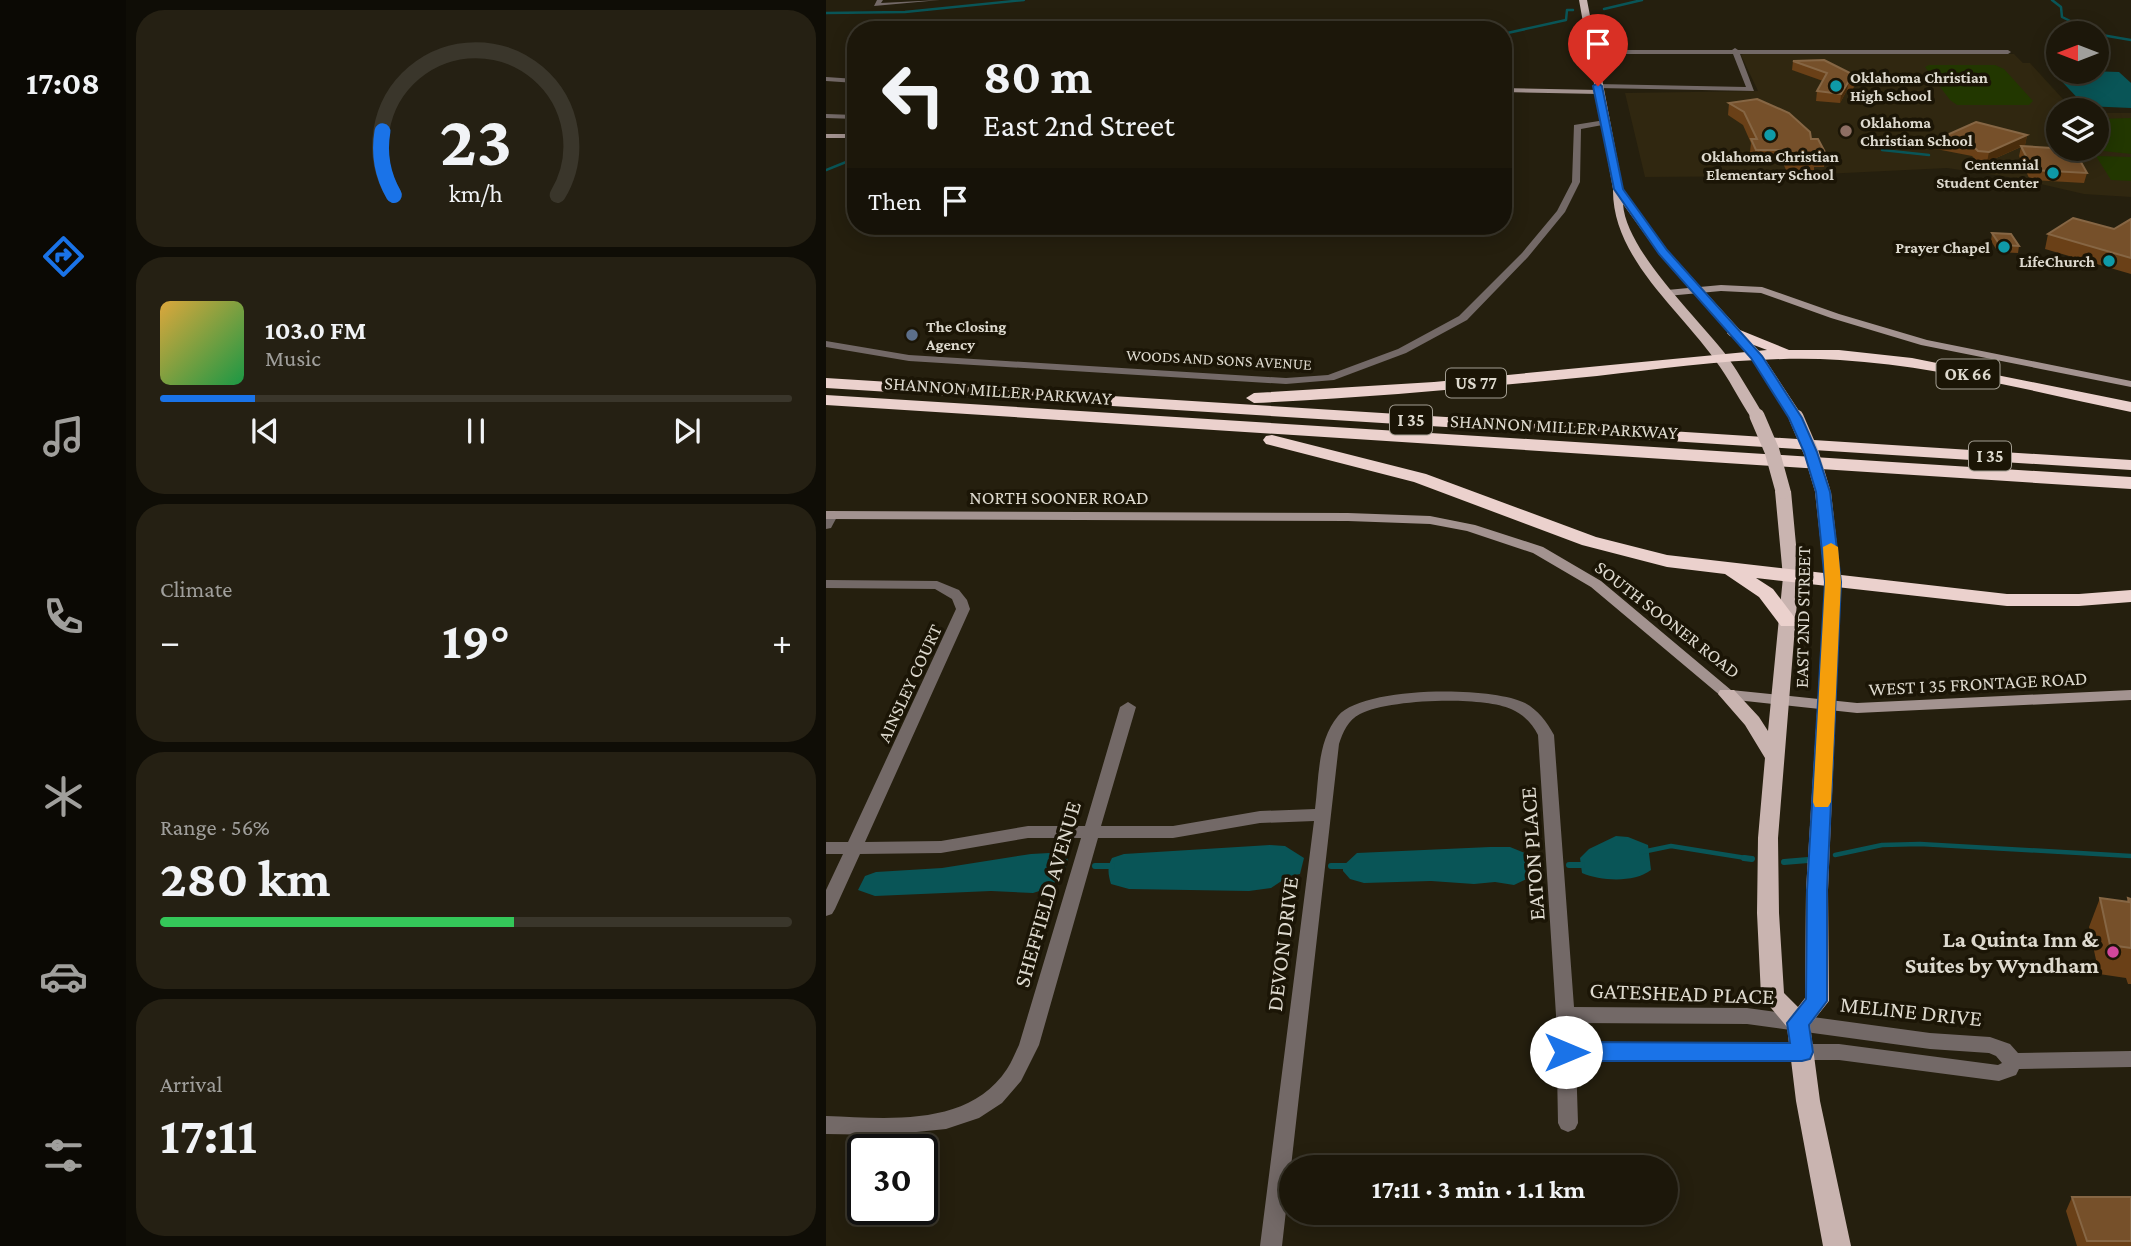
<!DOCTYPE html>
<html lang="en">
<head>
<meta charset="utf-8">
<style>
  body { margin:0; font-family:"Crimson Pro",serif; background:#252013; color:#f1f3f6; height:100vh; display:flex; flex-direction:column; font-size:26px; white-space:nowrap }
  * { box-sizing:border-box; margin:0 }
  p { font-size:23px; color:#a09f9c }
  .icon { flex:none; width:38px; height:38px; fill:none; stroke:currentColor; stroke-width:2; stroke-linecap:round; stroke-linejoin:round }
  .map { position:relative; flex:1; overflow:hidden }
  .drawer { display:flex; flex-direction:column; gap:10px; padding:10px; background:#0f0d06; width:700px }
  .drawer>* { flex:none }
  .guide { position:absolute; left:21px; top:21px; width:665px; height:214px; border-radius:28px; box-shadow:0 4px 18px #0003,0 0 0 2px #3a362b; background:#1c170a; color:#f1f3f6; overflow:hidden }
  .needle { width:46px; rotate:270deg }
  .buttons { position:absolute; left:1220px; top:21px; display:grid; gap:14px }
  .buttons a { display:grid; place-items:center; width:63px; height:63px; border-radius:50%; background:#1c170a; box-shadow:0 4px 18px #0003,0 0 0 2px #3a362b; font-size:35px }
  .speed { position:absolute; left:21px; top:1134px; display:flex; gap:14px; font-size:35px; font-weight:700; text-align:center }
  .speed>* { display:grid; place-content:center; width:91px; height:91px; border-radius:50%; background:#1c170a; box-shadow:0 4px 18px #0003,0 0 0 2px #3a362b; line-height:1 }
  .speed .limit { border:4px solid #111; border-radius:10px; background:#fff; color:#111 }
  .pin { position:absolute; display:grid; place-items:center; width:60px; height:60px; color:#fff; margin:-72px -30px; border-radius:50% 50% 50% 0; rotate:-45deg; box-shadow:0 0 7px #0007 }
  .pin .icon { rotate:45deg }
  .me { position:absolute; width:77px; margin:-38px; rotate:90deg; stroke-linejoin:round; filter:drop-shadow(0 0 5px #0008) }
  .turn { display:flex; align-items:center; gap:24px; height:147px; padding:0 21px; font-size:32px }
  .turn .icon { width:91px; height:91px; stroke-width:2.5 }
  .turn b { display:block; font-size:49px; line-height:60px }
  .then { display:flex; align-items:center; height:66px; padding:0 21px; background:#0003; gap:14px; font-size:26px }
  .big { font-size:52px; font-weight:700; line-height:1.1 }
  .drawer .widget { flex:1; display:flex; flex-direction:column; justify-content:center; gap:10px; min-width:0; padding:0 24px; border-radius:28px; background:#252013 }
  .drawer .dial { align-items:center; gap:0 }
  .dial svg { height:182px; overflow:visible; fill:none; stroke:#3a362b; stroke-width:7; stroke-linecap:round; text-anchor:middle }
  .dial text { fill:#f1f3f6; stroke:none }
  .song { display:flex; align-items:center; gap:21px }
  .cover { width:84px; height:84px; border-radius:10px; background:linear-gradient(135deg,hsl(40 70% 55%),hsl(140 70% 35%)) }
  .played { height:7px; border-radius:4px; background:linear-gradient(90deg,#1a73e8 15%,#3a362b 15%) }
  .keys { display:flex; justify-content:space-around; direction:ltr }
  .heat { display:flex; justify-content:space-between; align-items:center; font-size:38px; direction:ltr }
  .charge { height:10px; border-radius:5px; background:linear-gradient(90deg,#34c759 56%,#3a362b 0) }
  .trip { position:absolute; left:453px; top:1155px; width:399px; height:70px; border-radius:35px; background:#1c170a; box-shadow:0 4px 18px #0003,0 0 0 2px #3a362b; font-weight:700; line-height:70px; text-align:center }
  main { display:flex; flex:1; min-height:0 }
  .tabs { display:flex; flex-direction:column; width:126px; justify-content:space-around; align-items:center; background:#0b0904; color:#a09f9c }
  .tabs .icon { width:49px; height:49px }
  .tabs .on { color:#1a73e8 }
  .tabs b { font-size:32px; color:#f1f3f6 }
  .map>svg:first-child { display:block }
</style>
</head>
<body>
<main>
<nav class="tabs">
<b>17:08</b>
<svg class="icon on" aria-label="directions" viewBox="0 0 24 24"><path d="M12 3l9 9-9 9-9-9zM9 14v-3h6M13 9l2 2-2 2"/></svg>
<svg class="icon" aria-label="music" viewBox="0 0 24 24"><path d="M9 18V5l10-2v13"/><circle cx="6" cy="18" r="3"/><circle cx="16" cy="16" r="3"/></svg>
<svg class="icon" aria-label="phone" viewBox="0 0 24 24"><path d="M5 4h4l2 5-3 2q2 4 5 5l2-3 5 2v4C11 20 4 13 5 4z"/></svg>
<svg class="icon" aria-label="climate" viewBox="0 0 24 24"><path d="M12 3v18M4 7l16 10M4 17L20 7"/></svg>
<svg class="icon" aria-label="car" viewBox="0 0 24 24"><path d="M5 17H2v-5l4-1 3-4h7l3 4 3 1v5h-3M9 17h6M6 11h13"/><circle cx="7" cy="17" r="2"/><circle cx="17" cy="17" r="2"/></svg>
<svg class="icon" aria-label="filters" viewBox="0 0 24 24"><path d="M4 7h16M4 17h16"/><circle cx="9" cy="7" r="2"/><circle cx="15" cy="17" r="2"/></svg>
</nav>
<section class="drawer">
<div class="widget dial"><svg viewBox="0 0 100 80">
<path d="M14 69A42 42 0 1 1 86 69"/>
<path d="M14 69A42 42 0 0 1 9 41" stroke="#1a73e8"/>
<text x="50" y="56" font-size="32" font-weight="700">23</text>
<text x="50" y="72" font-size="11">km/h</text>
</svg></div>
<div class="widget">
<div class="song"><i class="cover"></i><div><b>103.0 FM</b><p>Music</p></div></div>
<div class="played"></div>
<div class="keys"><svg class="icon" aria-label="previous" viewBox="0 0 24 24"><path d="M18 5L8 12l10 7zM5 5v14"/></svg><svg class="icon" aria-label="pause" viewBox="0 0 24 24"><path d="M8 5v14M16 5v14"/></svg><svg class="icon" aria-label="next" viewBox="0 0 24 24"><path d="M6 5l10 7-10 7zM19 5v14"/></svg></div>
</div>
<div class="widget"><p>Climate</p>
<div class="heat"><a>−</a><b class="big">19°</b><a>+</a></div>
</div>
<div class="widget"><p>Range · 56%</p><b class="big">280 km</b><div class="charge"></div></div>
<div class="widget"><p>Arrival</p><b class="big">17:11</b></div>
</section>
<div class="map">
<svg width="1305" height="1246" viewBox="0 0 1305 1246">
  <rect width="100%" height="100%" fill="#251f0e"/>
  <polygon fill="#302710" points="919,53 1188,54 1197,63 1204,63 1246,109 1251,110 1232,110 1232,149 1270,149 1271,113 1305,113 1305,197 1258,194 1189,178 1121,168 957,176 819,177 799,93 932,91 915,55"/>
  <g fill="#223700">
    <polygon points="1103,65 1169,65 1178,69 1207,101 1203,105 1131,105 1124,100 1099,67"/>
    <polygon points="1305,118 1305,154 1258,149 1270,149 1271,119"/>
    <polygon points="1270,156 1305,157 1305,181 1285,180"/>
  </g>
  <g fill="#095557">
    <polygon points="1232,70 1293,72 1305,83 1305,108 1259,106 1227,72"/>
    <path d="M790,836L802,837L822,845L825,870C808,883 775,881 756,873L754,858L763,849Z"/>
    <path d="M444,845L459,846L478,858L474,874L463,876L445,888L423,891L303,889L285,884C282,874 281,867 286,858L298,854Z"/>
    <polygon points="664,847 684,847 714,859 713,873 688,885 669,882 648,884 605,881 538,883 524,879 517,871 517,866 531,853"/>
    <polygon points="223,853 242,858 238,874 223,888 207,893 165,891 49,896 32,890 39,876 50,872 116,868 205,854"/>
  </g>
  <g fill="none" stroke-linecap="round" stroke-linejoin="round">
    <g stroke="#095557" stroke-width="2.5">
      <polyline points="1226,0 1235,7 1236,17 1269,33"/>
      <polyline points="778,9 816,0"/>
      <polyline points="0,13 79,12 198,0"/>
      <polyline points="677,34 740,20 741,10 747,10"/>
      <polyline points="1270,34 1305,40"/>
      <polyline points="1056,150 1103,155"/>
      <polyline points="0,170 30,158"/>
    </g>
    <g stroke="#095557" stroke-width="4.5">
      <polyline points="816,852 845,846 926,859"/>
      <polyline points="1009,855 1056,845 1094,844 1305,856"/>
    </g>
    <g stroke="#095557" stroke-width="6">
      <polyline points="918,858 926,859"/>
      <polyline points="958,862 982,860"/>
      <polyline points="743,865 756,865"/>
      <polyline points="269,866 286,866"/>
      <polyline points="505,866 521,866"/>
    </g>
    <g fill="#736967" fill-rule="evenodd">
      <polygon points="51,0 57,0 55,3 114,0 48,6"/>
      <polygon points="909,48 912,50 1182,50 1185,52 1182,54 914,54 928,91 772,88 768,86 772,84 920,87 907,54 767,54 764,52 767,50 906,50"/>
      <polygon points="0,77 30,79 30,83 0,81"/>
      <polygon points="0,114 30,115 30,119 0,118"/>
      <polygon points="779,120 783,122 782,124 755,129 754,182 739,212 702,257 641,320 580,353 508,380 460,384 83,361 0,347 0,341 83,355 460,378 502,375 572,349 633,316 696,253 731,211 746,182 748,125"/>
      <polygon points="6,511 12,515 5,528 0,529 0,515"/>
      <path d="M0,580L111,581L133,590L141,600L144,609L39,842L115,841L202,826H259L294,707L302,702L310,707L275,826H347L434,811L489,809C493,779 491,741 512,716C537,686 665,686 699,703C712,710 721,722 728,735L748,1007L921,1008L1104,1033L1164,1037L1184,1044L1192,1053L1305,1051V1067L1193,1069L1190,1075L1173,1081L1013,1060H750L752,1123L749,1129L742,1132L735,1129L732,1123L730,1015L712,735C707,724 697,714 685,709C656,696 563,699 534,714C522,720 517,732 513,744L456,1246H434L488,821L434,823L347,838H272L213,1045L195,1081L176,1103L153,1118L120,1129L61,1135L0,1134V1116C61,1118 142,1128 181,1069C186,1062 189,1053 193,1045L255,838H202L115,853L34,854L9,909L6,914L0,916V890L17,854H0V842H22L130,609L126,599L109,589L0,588ZM749,1023L921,1024L1104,1049L1163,1053L1170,1056L1176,1063L1172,1065L1013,1044H749Z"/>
    </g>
    <g fill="#a39390" fill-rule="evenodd">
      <polygon points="677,88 773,90 777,92 773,94 677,92"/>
      <rect x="0" y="134" width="30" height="4"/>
      <polygon points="895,285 936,287 1013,314 1101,340 1305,381 1305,387 1095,345 1005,318 935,293 895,291 841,296 836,293 841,290"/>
      <polygon points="0,511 522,513 604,516 649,525 717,547 775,581 905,690 1031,703 1305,690 1305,700 1031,713 901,699 896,697 765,587 707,553 641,531 604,524 522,521 0,519"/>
    </g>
    <g fill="#c9b4b0" fill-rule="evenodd">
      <path d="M753,0H761L797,189L841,250L935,353L977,417L975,420H965L925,358L833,254L797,204C800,251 872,318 901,356C914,375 926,396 938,416L936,419H926C913,400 903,378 889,360C852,308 786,257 787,189Z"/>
      <polygon points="957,486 965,491 973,577 952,838 953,913 958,993 972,1007 979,998 980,890 999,582 989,492 997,487 1005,492 1015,582 1002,890 1003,1001 984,1025 994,1101 1025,1246 997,1246 970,1101 961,1027 935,996 931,913 932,838 939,758 919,725 892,694 894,690 908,690 933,717 942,731 957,577 949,491"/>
    </g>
    <g fill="#ebd1cd" fill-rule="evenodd">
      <path d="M909,328L963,350H1013L1086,358L1305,402V412C1209,392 1112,366 1014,360C933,355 851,367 771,376C657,387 543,398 428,403L420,398L428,393L608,382L941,350L904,336L901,333L904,330Z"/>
      <polygon points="0,378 1305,460 1305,470 0,388"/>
      <polygon points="0,395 1305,477 1305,489 0,405"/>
      <polygon points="446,435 600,474 770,537 841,555 1181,594 1253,594 1305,590 1305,602 1253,606 1181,606 930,578 947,589 972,622 969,626 955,626 933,597 899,574 841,567 756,545 588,482 440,444 437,440 440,436"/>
    </g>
    <g stroke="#c9b4b0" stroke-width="15">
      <polyline points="931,416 946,451 957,491"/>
      <polyline points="970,417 985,452 997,492"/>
    </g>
  </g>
  <g fill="#6a4017">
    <polygon points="967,61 1030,76 1029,85 1026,91 1021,90 1014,103 990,101 991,91 997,81 966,70"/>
    <polygon points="903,103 985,139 1000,154 998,167 988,167 988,170 960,170 957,163 928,163 924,152 925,143 917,125 902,115"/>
    <polygon points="1201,135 1199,145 1196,147 1244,155 1261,173 1258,183 1204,180 1193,156 1195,147 1161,162 1150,160 1146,156 1110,149 1112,139"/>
    <polygon points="1305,219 1305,274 1219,249 1222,234 1288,229"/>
    <polygon points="1166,233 1193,246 1192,253 1172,252 1165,241"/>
    <polygon points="1274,898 1301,902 1302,898 1305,899 1305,984 1302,984 1300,978 1273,974 1263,927"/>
    <polygon points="1246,1197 1305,1197 1305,1246 1251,1246 1240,1211"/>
  </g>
  <g fill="#492c0b">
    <polygon points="1023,81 1021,90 1014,103 1015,94"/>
    <polygon points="1201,135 1199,145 1161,162 1163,152"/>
  </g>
  <g fill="#76502a" stroke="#866644" stroke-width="2">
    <polygon points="998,60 1030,76 1028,82 1023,81 1015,94 991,91 1001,73 967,61"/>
    <polygon points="931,99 963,113 984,132 985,139 992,139 1000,154 989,154 990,157 962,157 958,150 930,150 925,139 931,139 918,112 903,103"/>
    <polygon points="1150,122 1201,135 1163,152 1152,151 1148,147 1112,139"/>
    <polygon points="1195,146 1241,149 1244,155 1251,155 1261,173 1207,170"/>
    <polygon points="1247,218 1288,229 1305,219 1305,258 1222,234"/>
    <polygon points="1166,233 1185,234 1193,246 1174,245"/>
    <polygon points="1274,898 1303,902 1302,898 1305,899 1305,948 1284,945"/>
    <polygon points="1246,1197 1305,1197 1305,1241 1261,1241"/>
  </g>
  <polygon fill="#1a73e8" stroke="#114b97" stroke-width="2" points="772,83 776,86 797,189 841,250 936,356 976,418 991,452 1004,492 1015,582 1001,890 1001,1001 983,1025 987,1052 984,1059 976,1061 740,1061 733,1058 729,1052 733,1045 740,1042 964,1043 961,1023 980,999 981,890 999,582 990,492 978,452 963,418 925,358 833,254 788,189 767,86"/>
  <polygon fill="#f59e0b" points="1005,543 1012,547 1015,582 1005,802 1002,807 989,807 987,802 999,582 997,547"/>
  <g fill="#0f9aa8" stroke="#1b1506" stroke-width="2.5">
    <circle cx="1010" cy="86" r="7"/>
    <circle cx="944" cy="135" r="7"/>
    <circle cx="1227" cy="173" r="7"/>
    <circle cx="1178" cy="247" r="7"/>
    <circle cx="1283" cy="261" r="7"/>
  </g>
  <circle fill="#8d6e63" stroke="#1b1506" stroke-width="2.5" cx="1020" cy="131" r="7"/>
  <circle fill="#5c6f8a" stroke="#1b1506" stroke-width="2.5" cx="86" cy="335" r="7"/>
  <circle fill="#d1479c" stroke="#1b1506" stroke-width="2.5" cx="1287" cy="952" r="7"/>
  <g text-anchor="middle" stroke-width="7" stroke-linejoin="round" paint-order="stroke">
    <g font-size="16" font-weight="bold" fill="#ddd9ce" stroke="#1b1506" text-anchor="start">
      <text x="1024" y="83">Oklahoma Christian<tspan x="1024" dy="18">High School</tspan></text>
      <text x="1034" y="128">Oklahoma<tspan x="1034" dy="18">Christian School</tspan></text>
      <text x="944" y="162" text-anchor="middle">Oklahoma Christian<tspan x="944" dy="18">Elementary School</tspan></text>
      <text x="1213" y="170" text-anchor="end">Centennial<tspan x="1213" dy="18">Student Center</tspan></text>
      <text x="1164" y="253" text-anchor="end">Prayer Chapel</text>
      <text x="1269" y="267" text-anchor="end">LifeChurch</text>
      <text x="100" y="332">The Closing<tspan x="100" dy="18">Agency</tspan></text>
    </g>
    <g font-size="16" fill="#ddd9ce" stroke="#1b1506">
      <text transform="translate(393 359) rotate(3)" y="6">WOODS AND SONS AVENUE</text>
    </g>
    <g fill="#1b1506" stroke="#a39e92" stroke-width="2">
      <rect x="1110.5" y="359.5" width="63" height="29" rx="5"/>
      <rect x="620" y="368.5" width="60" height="29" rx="5"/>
      <rect x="564" y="405.5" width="42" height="29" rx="5"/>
      <rect x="1143" y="441.5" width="42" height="29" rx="5"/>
    </g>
    <g font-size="18" font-weight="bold" fill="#ddd9ce">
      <text x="1142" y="380">OK 66</text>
      <text x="650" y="389">US 77</text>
      <text x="585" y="426">I 35</text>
      <text x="1164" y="462">I 35</text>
    </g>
    <g font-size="19" fill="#ddd9ce" stroke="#1b1506">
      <text transform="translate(172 390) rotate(4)" y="7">SHANNON MILLER PARKWAY</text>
      <text transform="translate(738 426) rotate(3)" y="7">SHANNON MILLER PARKWAY</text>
      <text x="233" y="504">NORTH SOONER ROAD</text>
      <text transform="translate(976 617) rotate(-89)" y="7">EAST 2ND STREET</text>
      <text transform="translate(842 619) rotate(38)" y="7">SOUTH SOONER ROAD</text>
      <text transform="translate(83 683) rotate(-65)" y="7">AINSLEY COURT</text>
      <text transform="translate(1152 683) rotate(-3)" y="7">WEST I 35 FRONTAGE ROAD</text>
    </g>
    <g font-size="23" fill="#ddd9ce" stroke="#1b1506">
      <text transform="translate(706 854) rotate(-94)" y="8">EATON PLACE</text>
      <text transform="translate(221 894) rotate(-74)" y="8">SHEFFIELD AVENUE</text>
      <text transform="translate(456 944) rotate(-83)" y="8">DEVON DRIVE</text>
      <text transform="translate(856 993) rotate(2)" y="8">GATESHEAD PLACE</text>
      <text transform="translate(1085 1011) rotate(6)" y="8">MELINE DRIVE</text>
    </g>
    <g font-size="23" font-weight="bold" fill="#ddd9ce" stroke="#1b1506" text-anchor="end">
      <text x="1273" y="947">La Quinta Inn &amp;<tspan x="1273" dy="26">Suites by Wyndham</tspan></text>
    </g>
  </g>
</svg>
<div class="buttons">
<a><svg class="needle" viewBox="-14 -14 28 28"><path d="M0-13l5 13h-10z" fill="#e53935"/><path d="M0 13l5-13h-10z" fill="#a09f9c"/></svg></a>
<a><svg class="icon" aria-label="layers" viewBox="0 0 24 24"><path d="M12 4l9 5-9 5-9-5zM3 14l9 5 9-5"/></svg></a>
</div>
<div class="speed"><div class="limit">30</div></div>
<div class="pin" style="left:772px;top:86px;background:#d93025"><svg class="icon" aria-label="arrive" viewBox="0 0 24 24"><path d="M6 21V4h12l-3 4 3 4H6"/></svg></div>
<svg class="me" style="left:740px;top:1052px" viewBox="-20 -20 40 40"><circle r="19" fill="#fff"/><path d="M0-13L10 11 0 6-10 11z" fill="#1a73e8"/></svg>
<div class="trip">17:11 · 3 min · 1.1 km</div>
<div class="guide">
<div class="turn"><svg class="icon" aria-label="left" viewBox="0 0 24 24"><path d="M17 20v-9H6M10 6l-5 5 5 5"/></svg><div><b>80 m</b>East 2nd Street</div></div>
<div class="then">Then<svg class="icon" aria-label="arrive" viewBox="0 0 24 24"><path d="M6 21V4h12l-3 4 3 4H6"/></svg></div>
</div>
</div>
</main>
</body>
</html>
